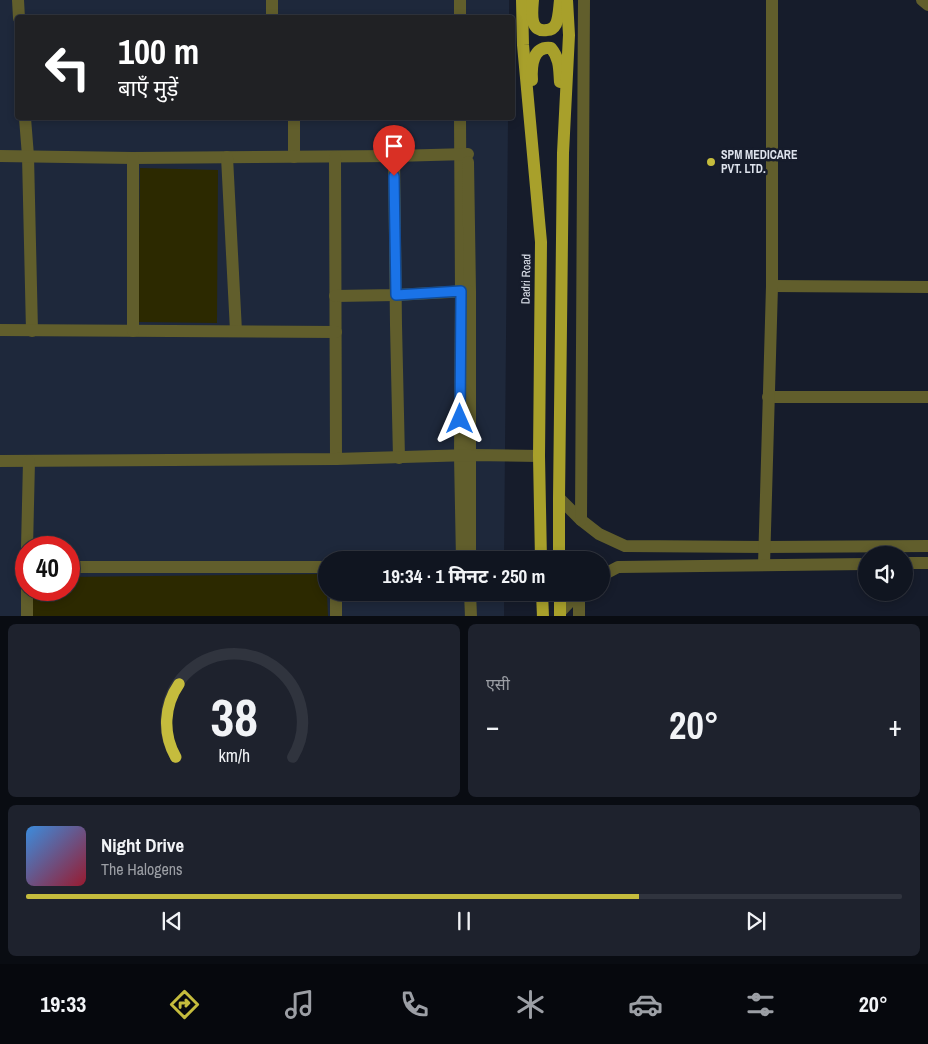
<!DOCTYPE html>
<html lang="hi">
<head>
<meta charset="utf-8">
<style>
  body { margin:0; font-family:"Archivo Narrow","Noto Sans Devanagari",sans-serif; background:#1e222d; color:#f1f3f6; height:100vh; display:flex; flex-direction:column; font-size:19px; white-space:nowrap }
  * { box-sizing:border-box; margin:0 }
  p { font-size:16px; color:#9c9fa5 }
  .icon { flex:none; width:28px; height:28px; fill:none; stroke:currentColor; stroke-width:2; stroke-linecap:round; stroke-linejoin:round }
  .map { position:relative; height:616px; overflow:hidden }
  .details { display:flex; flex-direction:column; gap:8px; padding:8px; background:#090c12; flex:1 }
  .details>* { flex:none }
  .guide { position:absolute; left:15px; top:15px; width:500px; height:105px; border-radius:5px; box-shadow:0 2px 8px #0003,0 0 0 1px #30343e; background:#202124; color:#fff; overflow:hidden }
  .controls { position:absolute; left:858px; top:546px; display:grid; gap:10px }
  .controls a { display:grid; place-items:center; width:55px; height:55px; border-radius:50%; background:#101520; box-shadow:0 2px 8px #0003,0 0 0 1px #30343e; font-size:25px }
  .speed { position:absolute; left:15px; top:536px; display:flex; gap:10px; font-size:25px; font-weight:700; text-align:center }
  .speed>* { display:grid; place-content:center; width:65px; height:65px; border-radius:50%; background:#101520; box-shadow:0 2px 8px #0003,0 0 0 1px #30343e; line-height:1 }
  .speed .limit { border:8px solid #d22; background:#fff; color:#111 }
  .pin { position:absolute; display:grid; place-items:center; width:42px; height:42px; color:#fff; margin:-51px -21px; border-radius:50% 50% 50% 0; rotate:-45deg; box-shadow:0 0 5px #0007 }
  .pin .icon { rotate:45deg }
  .me { position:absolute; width:55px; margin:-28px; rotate:0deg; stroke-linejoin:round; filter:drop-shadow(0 0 4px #0008) }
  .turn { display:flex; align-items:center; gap:18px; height:105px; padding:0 20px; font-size:22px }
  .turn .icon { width:65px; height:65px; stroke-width:2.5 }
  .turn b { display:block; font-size:35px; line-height:42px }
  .big { font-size:38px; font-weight:700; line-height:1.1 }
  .details .card { flex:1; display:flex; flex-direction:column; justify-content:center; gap:8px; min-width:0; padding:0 18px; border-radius:8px; background:#1e222d }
  .details .dial { align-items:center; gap:0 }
  .dial svg { height:130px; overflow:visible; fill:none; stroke:#30343e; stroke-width:7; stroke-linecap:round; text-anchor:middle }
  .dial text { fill:#f1f3f6; stroke:none }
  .song { display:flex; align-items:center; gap:15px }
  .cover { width:60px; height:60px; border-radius:8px; background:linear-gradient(135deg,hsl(210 70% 55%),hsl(350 70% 35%)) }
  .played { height:5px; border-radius:2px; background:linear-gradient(90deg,#c5bc3d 70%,#30343e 70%) }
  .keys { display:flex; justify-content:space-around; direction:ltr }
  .heat { display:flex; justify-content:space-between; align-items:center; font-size:28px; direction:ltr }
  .details .tiles { flex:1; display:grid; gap:8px; grid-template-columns:1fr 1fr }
  .card:last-child { grid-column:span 2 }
  .trip { position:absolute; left:318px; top:551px; width:292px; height:50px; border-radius:25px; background:#101520; box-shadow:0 2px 8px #0003,0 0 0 1px #30343e; font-weight:700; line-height:50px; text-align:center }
  .dock { display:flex; height:80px; justify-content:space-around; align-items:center; background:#06080d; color:#9c9fa5 }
  .dock .icon { width:35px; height:35px }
  .dock .active { color:#c5bc3d }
  .dock b { font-size:22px; color:#f1f3f6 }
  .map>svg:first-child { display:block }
</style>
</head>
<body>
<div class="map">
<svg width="928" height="617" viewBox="0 0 928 617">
  <rect width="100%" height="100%" fill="#161c2b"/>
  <path fill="#1e283b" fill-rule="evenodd" d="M0,0H509V18H18V118H508L504,560H326V592L504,593V616H0ZM26,548H69V590H26Z"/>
  <g fill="#2c2900">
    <polygon points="140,168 218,170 217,323 138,322"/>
    <polygon points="326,574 328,616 29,616 28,590 69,590 69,577"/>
  </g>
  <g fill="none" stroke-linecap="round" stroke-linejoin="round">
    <g stroke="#615e2c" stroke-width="12">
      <polyline points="18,0 19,18"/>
      <polyline points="272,0 272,18"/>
      <polyline points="460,0 460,18"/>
      <polyline points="922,0 928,5"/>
      <polyline points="25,118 28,156 32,331"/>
      <polyline points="294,118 294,157"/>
      <polyline points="460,118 461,291 460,456 462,560"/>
      <polyline points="0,156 133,158 394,156 468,154"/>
      <polyline points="394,156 396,325 399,458"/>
      <polyline points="227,157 236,331"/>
      <polyline points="335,157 336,459"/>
      <polyline points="468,162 470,291 470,555"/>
      <polyline points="772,286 928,287"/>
      <polyline points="335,296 396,295 468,291"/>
      <polyline points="0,330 336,332"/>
      <polyline points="133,331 133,158"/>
      <polyline points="768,397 928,397"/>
      <polyline points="0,461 336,459 470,455 539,456"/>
      <polyline points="559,498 581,520 599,534 625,546 765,547 928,546"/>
      <polyline points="581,520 584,0"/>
      <polyline points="27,548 29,461"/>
      <polyline points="904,563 928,563"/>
      <polyline points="764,565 772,286 772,0"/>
      <polyline points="69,567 326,567"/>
      <polyline points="601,576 618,567 866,564"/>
      <polyline points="27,590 27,617"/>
      <polyline points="336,592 336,617"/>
      <polyline points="470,592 471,617"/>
      <polyline points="560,612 579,592"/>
      <polyline points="579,617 579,592"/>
    </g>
    <g stroke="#a8a02b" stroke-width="12">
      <polyline points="522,0 523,45 541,242 539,456 541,560"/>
      <path d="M533,0C532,12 529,33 547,30C551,30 554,28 556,24C559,17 559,8 560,0"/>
      <path d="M532,80C531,65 533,46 551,48C560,59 559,69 560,82"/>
      <polyline points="559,560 559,498 563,153 569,35 567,0"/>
      <polyline points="542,592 543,617"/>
      <polyline points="560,592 560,617"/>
    </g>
  </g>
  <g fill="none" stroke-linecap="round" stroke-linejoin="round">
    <defs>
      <polyline id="route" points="394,176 396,295 461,291 460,419"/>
    </defs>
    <use href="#route" stroke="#114b97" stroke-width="12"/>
    <use href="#route" stroke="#1a73e8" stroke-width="9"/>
  </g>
  <circle fill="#c5bc3d" stroke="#161c2b" stroke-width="2" cx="711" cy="162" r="5"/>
  <g text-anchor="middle" stroke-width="5" stroke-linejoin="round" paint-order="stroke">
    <g font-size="12" font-weight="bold" fill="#dde2ec" stroke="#161c2b" text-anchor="start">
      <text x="721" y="159">SPM MEDICARE<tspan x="721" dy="14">PVT. LTD.</tspan></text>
    </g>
    <g font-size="12" fill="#dde2ec" stroke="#161c2b">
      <text transform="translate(526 279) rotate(-89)" y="4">Dadri Road</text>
    </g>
  </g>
</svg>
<div class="controls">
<a><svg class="icon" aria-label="sound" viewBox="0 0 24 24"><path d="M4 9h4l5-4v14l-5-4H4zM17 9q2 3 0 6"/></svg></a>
</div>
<div class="speed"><div class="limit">40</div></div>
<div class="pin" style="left:394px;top:176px;background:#d93025"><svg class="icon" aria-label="arrive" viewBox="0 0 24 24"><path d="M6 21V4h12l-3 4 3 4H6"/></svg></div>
<svg class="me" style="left:460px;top:419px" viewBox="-20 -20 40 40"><path d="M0-17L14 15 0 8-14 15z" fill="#1a73e8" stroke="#fff" stroke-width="4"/></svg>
<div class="trip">19:34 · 1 मिनट · 250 m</div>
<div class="guide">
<div class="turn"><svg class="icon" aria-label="left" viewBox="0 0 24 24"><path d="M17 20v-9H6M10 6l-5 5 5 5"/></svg><div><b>100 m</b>बाएँ मुड़ें</div></div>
</div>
</div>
<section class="details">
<div class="tiles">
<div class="card dial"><svg viewBox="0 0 100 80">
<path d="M14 69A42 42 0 1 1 86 69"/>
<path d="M14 69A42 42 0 0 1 16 24" stroke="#c5bc3d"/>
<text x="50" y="56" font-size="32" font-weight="700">38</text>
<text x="50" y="72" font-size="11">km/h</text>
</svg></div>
<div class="card"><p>एसी</p>
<div class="heat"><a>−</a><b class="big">20°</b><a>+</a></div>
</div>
<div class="card">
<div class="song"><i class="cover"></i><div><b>Night Drive</b><p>The Halogens</p></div></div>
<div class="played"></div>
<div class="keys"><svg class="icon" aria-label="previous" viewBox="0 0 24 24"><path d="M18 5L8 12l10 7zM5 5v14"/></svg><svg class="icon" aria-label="pause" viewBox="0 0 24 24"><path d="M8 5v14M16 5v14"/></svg><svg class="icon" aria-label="next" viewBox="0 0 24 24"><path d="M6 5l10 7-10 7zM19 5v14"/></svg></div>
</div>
</div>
</section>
<nav class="dock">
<b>19:33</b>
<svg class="icon active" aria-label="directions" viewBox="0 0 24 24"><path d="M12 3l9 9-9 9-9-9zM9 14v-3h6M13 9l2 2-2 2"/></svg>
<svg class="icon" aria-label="music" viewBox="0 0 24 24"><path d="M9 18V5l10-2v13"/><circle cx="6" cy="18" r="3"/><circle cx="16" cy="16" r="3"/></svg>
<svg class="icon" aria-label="phone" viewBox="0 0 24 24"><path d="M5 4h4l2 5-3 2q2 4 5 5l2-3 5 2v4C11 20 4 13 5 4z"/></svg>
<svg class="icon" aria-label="climate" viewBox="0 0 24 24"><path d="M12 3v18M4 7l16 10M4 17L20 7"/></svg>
<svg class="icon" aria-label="car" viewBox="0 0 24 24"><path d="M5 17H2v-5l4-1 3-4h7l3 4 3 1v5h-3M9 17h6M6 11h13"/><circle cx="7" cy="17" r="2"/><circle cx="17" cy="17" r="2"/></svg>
<svg class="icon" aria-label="filters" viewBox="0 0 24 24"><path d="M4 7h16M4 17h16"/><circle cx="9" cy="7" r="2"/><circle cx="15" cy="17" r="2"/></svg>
<b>20°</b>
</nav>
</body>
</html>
